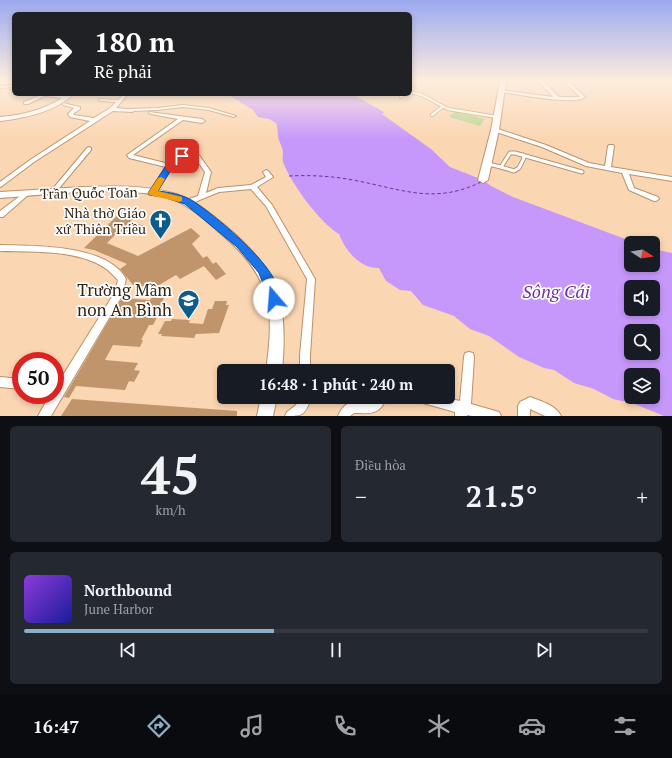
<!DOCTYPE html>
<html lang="vi">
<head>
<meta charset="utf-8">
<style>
  body { margin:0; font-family:"PT Serif",serif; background:#242831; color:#f1f3f6; height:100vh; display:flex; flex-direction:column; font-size:15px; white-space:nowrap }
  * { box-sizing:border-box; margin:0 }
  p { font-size:13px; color:#9ea1a6 }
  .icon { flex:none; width:22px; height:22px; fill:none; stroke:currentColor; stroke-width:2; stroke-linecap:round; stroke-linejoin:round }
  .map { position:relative; height:416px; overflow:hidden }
  .details { display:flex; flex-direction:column; gap:10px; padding:10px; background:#0d0f14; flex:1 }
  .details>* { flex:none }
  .guide { position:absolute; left:12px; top:12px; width:400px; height:84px; border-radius:6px; box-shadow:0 2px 6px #0003; background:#202124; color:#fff; overflow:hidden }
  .needle { width:26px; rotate:102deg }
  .tools { position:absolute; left:624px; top:236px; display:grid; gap:8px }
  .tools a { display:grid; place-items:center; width:36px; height:36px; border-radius:6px; background:#171b24; box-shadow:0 2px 6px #0003; font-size:20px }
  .speed { position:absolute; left:12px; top:352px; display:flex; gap:8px; font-size:20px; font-weight:700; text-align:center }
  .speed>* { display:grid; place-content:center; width:52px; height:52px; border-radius:50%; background:#171b24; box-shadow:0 2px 6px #0003; line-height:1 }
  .speed .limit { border:6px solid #d22; background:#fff; color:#111 }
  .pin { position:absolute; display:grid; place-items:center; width:34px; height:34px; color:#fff; margin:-17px; border-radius:8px; box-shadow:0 2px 6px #0006 }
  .me { position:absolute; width:44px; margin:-22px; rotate:342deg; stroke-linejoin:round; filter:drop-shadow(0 0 3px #0008) }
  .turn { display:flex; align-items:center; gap:14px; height:84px; padding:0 16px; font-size:18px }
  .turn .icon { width:52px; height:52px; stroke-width:2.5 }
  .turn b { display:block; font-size:28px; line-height:34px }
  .big { font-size:30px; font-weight:600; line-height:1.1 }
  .details .tile { flex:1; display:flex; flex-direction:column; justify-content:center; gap:6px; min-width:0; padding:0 14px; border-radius:6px; background:#242831 }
  .details .dial { align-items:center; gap:0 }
  .dial b { font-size:52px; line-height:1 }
  .song { display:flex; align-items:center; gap:12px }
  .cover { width:48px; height:48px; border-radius:6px; background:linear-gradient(135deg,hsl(270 70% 55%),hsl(240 70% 35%)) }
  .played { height:4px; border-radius:2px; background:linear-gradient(90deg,#8bafc7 40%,#363941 40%) }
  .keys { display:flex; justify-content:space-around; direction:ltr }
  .heat { display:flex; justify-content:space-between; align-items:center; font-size:22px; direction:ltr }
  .details .tiles { flex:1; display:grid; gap:10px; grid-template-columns:1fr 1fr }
  .tile:last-child { grid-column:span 2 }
  .trip { position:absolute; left:217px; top:364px; width:238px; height:40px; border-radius:6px; background:#171b24; box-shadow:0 2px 6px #0003; font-weight:600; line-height:40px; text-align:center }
  .tab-bar { display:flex; height:64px; justify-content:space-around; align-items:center; background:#090b0e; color:#9ea1a6 }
  .tab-bar .icon { width:28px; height:28px }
  .tab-bar .on { color:#8bafc7 }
  .tab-bar b { font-size:18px; color:#f1f3f6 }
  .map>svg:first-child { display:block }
</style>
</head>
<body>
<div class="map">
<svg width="672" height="416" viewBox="0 0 672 416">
  <rect width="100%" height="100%" fill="#fbd6b3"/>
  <polygon fill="#bcd690" points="455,111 485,119 480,126 449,117"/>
  <path fill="#c798fc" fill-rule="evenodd" d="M227,94H352L384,112L382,114L431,149L450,167L483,180L491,186L513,197L636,243H631V265H653V249L672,253V416H664L632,403L613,399L594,389L574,383L554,370L544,368L519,357L489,336L470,329L454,316L423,305L411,291L400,290L386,281L379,268C360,269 345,250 339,234C319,222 291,183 283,162C282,159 283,156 283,153C283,147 278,141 278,135C277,130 278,128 276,123L269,119L258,117L253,110ZM631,287H653V309H631ZM631,331H653V353H631ZM631,375H653V397H631Z"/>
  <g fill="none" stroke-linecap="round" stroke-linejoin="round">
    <path stroke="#6d2fa2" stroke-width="1" stroke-dasharray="3.5 2.5" stroke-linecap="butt" d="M289,176C311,175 332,176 353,180C401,189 434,205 481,182"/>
  </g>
  <g fill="#c0956b">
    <polygon points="121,212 137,215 130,222 146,226 137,235 118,232 107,243 138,256 191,228 200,236 192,244 203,258 207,256 213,264 216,262 226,274 216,280 204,266 180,279 176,275 154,288 133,285 120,269 127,264 94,250 84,248"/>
    <polygon points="152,297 164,298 160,306 163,306 153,325 149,325 141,340 143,340 140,347 113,345 105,360 138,363 134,370 140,371 134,382 129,381 125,390 76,386 69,398 64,397 122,298 150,300"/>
    <polygon points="215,301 227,301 226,305 229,305 219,333 196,334 194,338 161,336 162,334 158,334 165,321 171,321 172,319 190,320 189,323 203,324 208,309 212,309"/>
    <polygon points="72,399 237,411 237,416 61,416"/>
  </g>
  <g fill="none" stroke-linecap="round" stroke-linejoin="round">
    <defs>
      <g id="lane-far1">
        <polyline points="410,88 413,81"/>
        <polyline points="410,92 422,95 448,109 497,117"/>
        <polyline points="401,97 405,94"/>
        <polyline points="432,115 442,107"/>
      </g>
      <g id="lane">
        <polyline points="488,164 501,167 510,153 515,153 582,172"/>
        <polyline points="501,167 514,171 519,168 524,158 523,155"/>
      </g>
      <g id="street">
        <path d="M538,81H543L559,97H580L563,81H568L585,97C576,106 516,94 501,92L499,91L501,90L553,97Z"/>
        <polygon points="12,85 14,86 14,87 0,88 0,86"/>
        <path d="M33,94L66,96L69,94H74C54,112 26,118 0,121V117C23,115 43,110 62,98L45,96L28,104H24V102L39,96Z"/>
        <polygon points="124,94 128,94 116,108 127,109 157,108 183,105 209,108 236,116 234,117 209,110 183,107 157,110 134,111 132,112 113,111 34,162 2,186 0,187 0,182 30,160 90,121 70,117 68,114 74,108 63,105 63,103 80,107 80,109 73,114 74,115 94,118 110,108 116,102 101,101 99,100 99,99 118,100"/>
        <polygon points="149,112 202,119 205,121 202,123 183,120 133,155 169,164 180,155 184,155 185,156 172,167 154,194 152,195 149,193 166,167 129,158 127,155 178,119 151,114 149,113"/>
        <polygon points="495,128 546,145 589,163 605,166 608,146 609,145 613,145 614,146 611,167 672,177 672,181 629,174 634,188 658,197 659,199 656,201 654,201 629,190 622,173 586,166 542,147 493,131 492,130"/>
        <polygon points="89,147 91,148 91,150 55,193 51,193 50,192 51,191 87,148"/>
        <polygon points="197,154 199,155 211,172 206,193 218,188 251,185 266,177 263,172 266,170 268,171 273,177 257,187 272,205 315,279 310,355 310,371 300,371 300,355 307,279 266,206 251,189 219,192 190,204 186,204 185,202 186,200 198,196 205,172 194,156"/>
        <polygon points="26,192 29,194 28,195 3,217 0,217 0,211 24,193"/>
        <path d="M0,245C35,246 107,244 126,279L122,296L51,416H38L50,395H55V388L115,292L118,280C115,277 112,274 109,271C82,249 33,252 0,251Z"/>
        <polygon points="469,352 473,353 474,357 471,404 499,412 501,416 472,416 467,415 467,416 455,416 455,412 416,401 414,397 442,397 460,401 464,357 465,353"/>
        <polygon points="0,377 21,379 21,389 0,387"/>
        <path d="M300,397H312C304,415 305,416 285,416L287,412L296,405Z"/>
        <path d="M374,397H387C379,416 371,413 354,413L350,416H338C346,398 355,403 371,402Z"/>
        <path d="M530,397C540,401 556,405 561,416H545L530,409V416H518V406L520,402Z"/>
      </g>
      <g id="secondary">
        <polygon points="500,81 506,81 499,130 488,180 483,183 478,180 491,130"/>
        <path d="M82,187C113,186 146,185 176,194C195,200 211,214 227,227C280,272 288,303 282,371H266C274,314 273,280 228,240C212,226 196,210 177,201C136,183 46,195 0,198V192Z"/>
        <polygon points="261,397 277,397 273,416 257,416"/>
      </g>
    </defs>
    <use href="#lane-far1" stroke="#bc9168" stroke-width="4"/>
    <use href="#lane" stroke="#bc9168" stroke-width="5"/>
    <use href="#street" stroke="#bc9168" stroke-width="2"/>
    <use href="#secondary" stroke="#bc9168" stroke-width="2"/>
    <use href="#lane-far1" stroke="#fff" stroke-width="2.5"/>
    <use href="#lane" stroke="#fff" stroke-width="3"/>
    <use href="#street" fill="#fff" fill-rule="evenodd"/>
    <use href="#secondary" fill="#fff" fill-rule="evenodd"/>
  </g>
  <linearGradient id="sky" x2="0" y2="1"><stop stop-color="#9ba9f0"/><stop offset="0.58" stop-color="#fdeddd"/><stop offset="1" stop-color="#fdeddd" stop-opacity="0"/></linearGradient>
  <rect width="672" height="139" fill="url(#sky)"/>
  <path fill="#1a73e8" stroke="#114b97" d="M182,153L185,156L173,167L158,191C168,192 184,195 193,201C213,214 291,276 278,302L274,304L270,302L259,273L237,247L185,204L163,197L149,195L148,193L167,164Z"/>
  <polygon fill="#f59e0b" points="161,177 165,179 158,191 182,197 182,201 179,202 149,195 148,193 158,178"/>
  <defs>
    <symbol id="church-pin" viewBox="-11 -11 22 30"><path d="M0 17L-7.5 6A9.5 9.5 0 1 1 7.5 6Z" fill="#0e5b8e" stroke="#fefefe"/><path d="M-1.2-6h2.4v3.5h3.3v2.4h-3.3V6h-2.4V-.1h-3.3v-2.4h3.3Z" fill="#fff"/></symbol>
    <symbol id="school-pin" viewBox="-11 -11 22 30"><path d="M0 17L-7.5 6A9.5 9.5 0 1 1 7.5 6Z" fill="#0e5b8e" stroke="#fefefe"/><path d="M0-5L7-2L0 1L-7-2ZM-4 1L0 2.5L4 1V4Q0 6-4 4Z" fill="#fff"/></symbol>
  </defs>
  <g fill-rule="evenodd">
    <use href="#church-pin" x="148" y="208" width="25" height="34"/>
    <use href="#school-pin" x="176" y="288" width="25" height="34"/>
  </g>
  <g text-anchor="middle" stroke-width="3.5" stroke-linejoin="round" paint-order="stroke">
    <g font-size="14" fill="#321" stroke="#fefefe">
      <text transform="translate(89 193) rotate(-1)" y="5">Trần Quốc Toản</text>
    </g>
    <g font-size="14" fill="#321" stroke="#fefefe" text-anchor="end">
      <text x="146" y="218">Nhà thờ Giáo<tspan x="146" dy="16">xứ Thiên Triều</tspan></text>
    </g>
    <g font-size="17" fill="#321" stroke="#fefefe" text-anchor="end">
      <text x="172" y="296">Trường Mầm<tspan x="172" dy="20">non An Bình</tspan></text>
    </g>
    <g font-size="18" font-style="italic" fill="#6d2fa2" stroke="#fefefe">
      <text x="556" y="298">Sông Cái</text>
    </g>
  </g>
</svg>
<div class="tools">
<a><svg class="needle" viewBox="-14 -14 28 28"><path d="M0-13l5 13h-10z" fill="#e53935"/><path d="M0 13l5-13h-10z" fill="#9ea1a6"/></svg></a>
<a><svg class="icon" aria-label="sound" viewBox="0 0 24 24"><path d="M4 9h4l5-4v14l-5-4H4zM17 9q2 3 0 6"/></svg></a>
<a><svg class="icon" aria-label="search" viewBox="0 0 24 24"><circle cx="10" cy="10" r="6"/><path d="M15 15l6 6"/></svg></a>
<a><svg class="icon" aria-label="layers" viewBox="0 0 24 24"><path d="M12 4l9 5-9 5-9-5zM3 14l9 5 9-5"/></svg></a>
</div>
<div class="speed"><div class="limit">50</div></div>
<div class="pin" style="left:182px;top:156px;background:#d93025"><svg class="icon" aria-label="arrive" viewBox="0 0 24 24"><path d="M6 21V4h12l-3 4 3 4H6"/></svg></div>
<svg class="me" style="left:274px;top:299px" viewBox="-20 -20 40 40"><circle r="19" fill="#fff"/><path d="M0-13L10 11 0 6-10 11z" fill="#1a73e8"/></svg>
<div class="trip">16:48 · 1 phút · 240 m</div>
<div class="guide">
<div class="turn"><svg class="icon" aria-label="right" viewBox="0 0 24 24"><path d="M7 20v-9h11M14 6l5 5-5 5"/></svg><div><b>180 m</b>Rẽ phải</div></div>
</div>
</div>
<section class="details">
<div class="tiles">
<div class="tile dial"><b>45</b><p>km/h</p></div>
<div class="tile"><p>Điều hòa</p>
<div class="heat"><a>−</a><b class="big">21.5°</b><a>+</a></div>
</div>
<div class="tile">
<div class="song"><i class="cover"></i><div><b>Northbound</b><p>June Harbor</p></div></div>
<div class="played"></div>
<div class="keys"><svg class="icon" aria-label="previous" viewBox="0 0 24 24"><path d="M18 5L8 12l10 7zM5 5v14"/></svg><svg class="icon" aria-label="pause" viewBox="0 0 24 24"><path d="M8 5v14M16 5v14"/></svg><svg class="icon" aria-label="next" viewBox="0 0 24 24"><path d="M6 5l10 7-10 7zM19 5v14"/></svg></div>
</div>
</div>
</section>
<nav class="tab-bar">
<b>16:47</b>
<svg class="icon on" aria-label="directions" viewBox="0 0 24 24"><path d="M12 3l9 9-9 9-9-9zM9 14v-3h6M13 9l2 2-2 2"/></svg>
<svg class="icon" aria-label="music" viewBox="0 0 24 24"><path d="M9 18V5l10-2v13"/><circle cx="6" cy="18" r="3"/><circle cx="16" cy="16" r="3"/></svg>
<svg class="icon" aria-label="phone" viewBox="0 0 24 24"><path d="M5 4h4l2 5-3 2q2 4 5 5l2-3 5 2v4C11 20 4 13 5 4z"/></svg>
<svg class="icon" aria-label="climate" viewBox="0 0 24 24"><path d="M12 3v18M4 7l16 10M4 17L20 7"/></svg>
<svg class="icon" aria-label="car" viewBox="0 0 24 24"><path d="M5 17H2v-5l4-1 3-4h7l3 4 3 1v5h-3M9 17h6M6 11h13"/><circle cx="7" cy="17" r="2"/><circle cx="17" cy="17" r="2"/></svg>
<svg class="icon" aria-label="filters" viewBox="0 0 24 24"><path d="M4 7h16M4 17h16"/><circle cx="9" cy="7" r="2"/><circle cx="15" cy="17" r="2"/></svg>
</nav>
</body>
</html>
